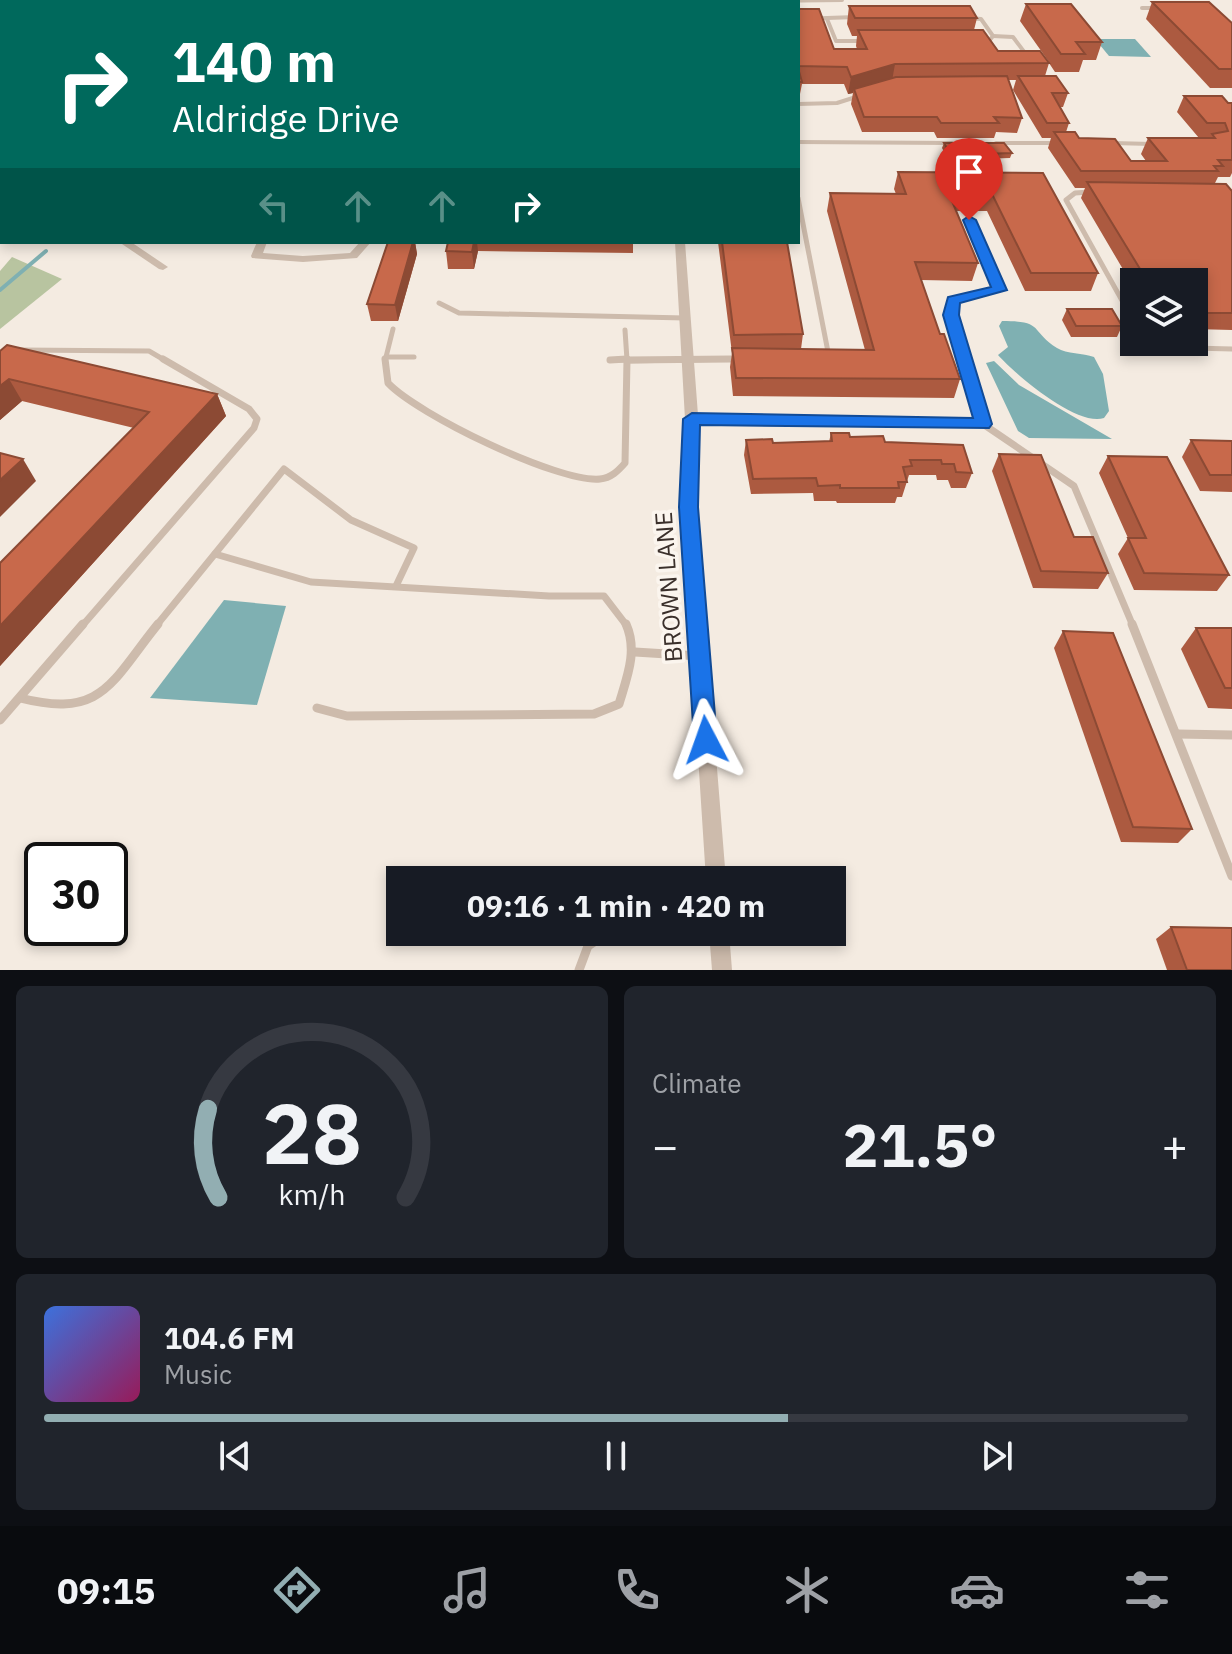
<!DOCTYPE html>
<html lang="en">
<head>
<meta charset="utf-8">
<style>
  body { margin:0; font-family:"IBM Plex Sans",sans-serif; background:#20242c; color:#f1f3f6; height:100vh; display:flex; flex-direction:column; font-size:30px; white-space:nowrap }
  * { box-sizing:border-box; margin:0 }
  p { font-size:26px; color:#9ea1a6 }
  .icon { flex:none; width:44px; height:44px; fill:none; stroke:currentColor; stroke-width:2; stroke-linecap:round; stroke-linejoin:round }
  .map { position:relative; height:970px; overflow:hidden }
  .panel { display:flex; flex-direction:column; gap:16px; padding:16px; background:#0d0f14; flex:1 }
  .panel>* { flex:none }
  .top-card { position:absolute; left:0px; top:0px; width:800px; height:244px; box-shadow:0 4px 12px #0003; background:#00695c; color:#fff; overflow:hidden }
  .buttons { position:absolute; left:1120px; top:268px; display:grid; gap:16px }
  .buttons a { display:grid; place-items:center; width:88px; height:88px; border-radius:0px; background:#171b24; box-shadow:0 4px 12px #0003; font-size:40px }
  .speed { position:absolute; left:24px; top:842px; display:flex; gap:16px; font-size:40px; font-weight:700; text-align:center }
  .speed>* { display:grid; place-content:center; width:104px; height:104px; border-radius:50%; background:#171b24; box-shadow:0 4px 12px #0003; line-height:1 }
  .speed .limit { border:4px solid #111; border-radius:12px; background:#fff; color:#111 }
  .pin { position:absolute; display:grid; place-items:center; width:68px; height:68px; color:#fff; margin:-82px -34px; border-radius:50% 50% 50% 0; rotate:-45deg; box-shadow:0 0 8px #0007 }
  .pin .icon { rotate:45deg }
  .me { position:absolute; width:88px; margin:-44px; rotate:356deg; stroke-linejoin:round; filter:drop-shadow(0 0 6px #0008) }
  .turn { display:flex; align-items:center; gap:28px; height:168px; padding:0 40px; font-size:36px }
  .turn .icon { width:104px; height:104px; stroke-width:2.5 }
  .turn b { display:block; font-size:56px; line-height:68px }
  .lanes { display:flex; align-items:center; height:76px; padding:0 40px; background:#0003; justify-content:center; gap:40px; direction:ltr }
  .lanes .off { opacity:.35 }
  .big { font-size:60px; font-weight:800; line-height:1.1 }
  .panel .card { flex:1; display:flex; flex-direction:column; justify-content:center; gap:12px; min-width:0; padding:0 28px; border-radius:12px; background:#20242c }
  .panel .dial { align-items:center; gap:0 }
  .dial svg { height:208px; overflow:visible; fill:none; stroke:#363941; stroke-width:7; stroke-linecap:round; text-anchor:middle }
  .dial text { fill:#f1f3f6; stroke:none }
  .song { display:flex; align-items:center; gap:24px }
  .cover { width:96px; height:96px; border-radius:12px; background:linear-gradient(135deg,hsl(220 70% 55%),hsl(330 70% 35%)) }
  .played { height:8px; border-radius:4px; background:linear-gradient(90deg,#92aeb2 65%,#363941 65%) }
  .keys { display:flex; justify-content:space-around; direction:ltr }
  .heat { display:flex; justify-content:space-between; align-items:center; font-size:44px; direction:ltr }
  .panel .tiles { flex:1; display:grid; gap:16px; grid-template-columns:1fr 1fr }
  .card:last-child { grid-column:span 2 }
  .trip { position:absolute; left:386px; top:866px; width:460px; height:80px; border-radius:0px; background:#171b24; box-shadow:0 4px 12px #0003; font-weight:800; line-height:80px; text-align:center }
  .tabs { display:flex; height:128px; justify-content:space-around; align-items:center; background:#090b0e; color:#9ea1a6 }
  .tabs .icon { width:56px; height:56px }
  .tabs .selected { color:#92aeb2 }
  .tabs b { font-size:36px; color:#f1f3f6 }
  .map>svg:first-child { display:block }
</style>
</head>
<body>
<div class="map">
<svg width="1232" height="970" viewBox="0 0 1232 970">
  <rect width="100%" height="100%" fill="#f4ebe1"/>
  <polygon fill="#b8c4a0" points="12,257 62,279 0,329 0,271"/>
  <g fill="#7fb0b2">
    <polygon points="1095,39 1135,39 1151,57 1109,56"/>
    <path d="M1002,321C1045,321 1029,330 1057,348C1067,354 1083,353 1094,357L1103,374L1109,411L1104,418C1077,427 1016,375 998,355L1008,347L999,326Z"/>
    <polygon points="994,361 1019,385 1112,439 1029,438 1018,431 986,363"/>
    <polygon points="224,600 286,606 257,705 150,698"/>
  </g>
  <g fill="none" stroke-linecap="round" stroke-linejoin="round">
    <polyline stroke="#7fb0b2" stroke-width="4" points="0,290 46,251"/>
    <g stroke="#cdbbac" stroke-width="4">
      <polyline points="757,1 842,0"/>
      <polyline points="1142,8 1158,8"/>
      <polyline points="968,18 981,19 993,36 989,41 982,41"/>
      <polyline points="798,19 856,17"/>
      <polyline points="827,19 836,41 866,41"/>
      <polyline points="993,36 1013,37 1028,57"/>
      <polyline points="798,104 837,103 859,96"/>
      <polyline points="798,142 952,143"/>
      <polyline points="996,143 1056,143"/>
      <polyline points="1112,143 1152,144"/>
    </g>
    <g stroke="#cdbbac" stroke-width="5">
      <polyline points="1090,192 1075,193 1066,200 1134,322"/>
      <polyline points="798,198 829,357"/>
      <polyline points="439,303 459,313 685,318"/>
      <polyline points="1146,342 1153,347 1232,349"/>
      <polyline points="21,350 149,351 166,361"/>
      <polyline points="386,357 414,357"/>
      <polyline points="610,360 627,360 625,330"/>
      <polyline points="385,361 393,329"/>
      <polyline points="627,361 740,359"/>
      <polyline points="965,361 951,315 953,300 999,290 969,220"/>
    </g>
    <g stroke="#cdbbac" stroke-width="7">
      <path d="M385,359L388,383C417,414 558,483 600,479C611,478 618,471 625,463L627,360L731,359"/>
      <polyline points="964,359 983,424 1074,486 1133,626"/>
      <polyline points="610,360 627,359"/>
      <polyline points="215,554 311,582 549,596 604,596 627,626"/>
      <polyline points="82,626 254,428 257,419 249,409 163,359"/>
      <polyline points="156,626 284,469 351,520 414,548 396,586"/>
    </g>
    <g stroke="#cdbbac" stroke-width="9">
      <polyline points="1132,624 1232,876"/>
      <polyline points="635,652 699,656"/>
      <path d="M20,698C103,719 111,682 158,624"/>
      <path d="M317,708L347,716L594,714L619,704C627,677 638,651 626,624"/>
      <polyline points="0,720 83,624"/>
      <polyline points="1178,734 1232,735"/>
      <polyline points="579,970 588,946 609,932"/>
    </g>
    <g fill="#cdbbac" fill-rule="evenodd">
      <polygon points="753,0 761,0 762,2 754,2"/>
      <rect x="0" y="38" width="2" height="4"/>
      <polygon points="0,194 2,195 2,201 0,201"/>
      <polygon points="119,242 131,242 168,267 163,270 159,269"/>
      <polygon points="257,242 267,242 263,253 303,256 350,253 360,242 371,242 357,258 303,262 252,258 251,256"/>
      <polygon points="675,242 685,242 698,415 983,420 990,424 983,428 698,424 696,507 726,880 706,880 682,507 685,419"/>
      <polygon points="709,932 729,932 732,970 712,970"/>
    </g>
    <g fill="#a18a7d" fill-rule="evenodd">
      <polygon points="10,0 21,0 9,2"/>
      <polygon points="0,9 2,9 0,17"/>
    </g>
  </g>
  <g fill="#ac5a40">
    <polygon points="1152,2 1232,23 1232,88 1210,88 1146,19"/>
    <polygon points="1026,4 1102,42 1096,60 1083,60 1079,72 1055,72 1049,63 1045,76 1068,93 1063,107 1060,107 1069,123 1066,132 1079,138 1131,161 1146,161 1141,154 1148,138 1199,138 1177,112 1184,96 1232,103 1232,173 1230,177 1218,177 1215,183 1232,191 1232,330 1194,329 1194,282 1134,282 1134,288 1081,198 1085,188 1075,188 1048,148 1051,138 1042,138 1013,90 1016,80 1008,80 1022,118 1017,133 996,132 994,138 937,138 934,132 862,132 851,104 853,93 848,94 844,84 802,84 799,99 798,99 798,9 834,49 857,49 856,46 857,36 852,36 847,24 849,6 977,18 974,30 998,51 1049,62 1020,21"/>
    <polygon points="2,47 2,80 0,80 0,48"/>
    <polygon points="944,143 1012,153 1010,158 949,160 942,148"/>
    <polygon points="898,172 1043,173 1098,273 1091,291 1025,291 987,211 956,211 978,263 972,281 921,280 940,334 960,379 954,398 733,396 730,367 732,353 718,242 787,242 803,334 801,349 865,350 827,211 830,193 896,194 894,189"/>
    <polygon points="388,242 415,242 417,254 398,321 371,321 367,304"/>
    <polygon points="448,242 633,242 633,253 478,251 474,269 448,269 446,251"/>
    <polygon points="1067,309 1122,326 1117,337 1071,337 1062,320"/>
    <polygon points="0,351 217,394 226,416 0,666 0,563 134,428 22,401 0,420"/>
    <polygon points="831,433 885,442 963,445 972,473 966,488 951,488 948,480 937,480 936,475 909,475 902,497 897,497 895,503 837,503 836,501 814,501 813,493 751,494 744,455 746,440 773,443 829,442"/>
    <polygon points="1191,440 1232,441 1232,492 1200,491 1182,457"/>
    <polygon points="999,454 1108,573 1098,589 1033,588 992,471"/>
    <polygon points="1108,456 1229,575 1217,591 1134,590 1118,554 1128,538 1099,473"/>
    <polygon points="1196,628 1232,628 1232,709 1208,708 1181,649"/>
    <polygon points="1063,631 1192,829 1178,843 1121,842 1054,648"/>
    <polygon points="1171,927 1232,970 1167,970 1156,939"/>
  </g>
  <g fill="#8c4a34">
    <polygon points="222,0 236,0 234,2 220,2"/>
    <polygon points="286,0 297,0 296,2 284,2"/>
    <polygon points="895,64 892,81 854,89 853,93 848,94 851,77"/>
    <polygon points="413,242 415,242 417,254 398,321 395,305"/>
    <polygon points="474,242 477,242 478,251 474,269 472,252"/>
    <polygon points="9,379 22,401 0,420 0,386"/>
    <polygon points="217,394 226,416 0,666 0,626"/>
    <polygon points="23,459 36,481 0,517 0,480"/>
  </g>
  <g fill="#c8694b" stroke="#8c4a34" stroke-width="2">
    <polygon points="154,0 222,0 220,2 152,2"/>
    <polygon points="259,0 286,0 284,2 258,2"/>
    <polygon points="356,0 409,0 409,2 355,2"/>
    <polygon points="468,0 483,0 482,2 467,2"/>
    <rect x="537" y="0" width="59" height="2"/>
    <polygon points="710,0 737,0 737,2 711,2"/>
    <polygon points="1152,2 1209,2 1232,23 1232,69 1219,69"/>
    <polygon points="1026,4 1071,4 1102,42 1076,42 1085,54 1061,54"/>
    <polygon points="849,6 970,6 977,18 855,18"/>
    <polygon points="798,9 819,9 834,49 867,49 858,30 983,30 998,51 1040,51 1049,63 895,64 851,77 847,67 798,66"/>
    <polygon points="2,47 2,65 0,65 0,48"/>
    <polygon points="798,68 802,82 798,82"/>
    <polygon points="1007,76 1022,118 994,117 999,123 941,123 937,117 864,117 854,89 896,77"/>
    <polygon points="1018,76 1056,76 1068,93 1052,93 1069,123 1047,123"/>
    <polygon points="1184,96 1222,96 1228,103 1232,103 1232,160 1218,160 1223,166 1214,166 1218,171 1081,171 1054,132 1075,132 1079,138 1115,139 1131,161 1167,161 1148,138 1215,138 1212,134 1228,131 1225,123 1207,123"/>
    <polygon points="944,143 1004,143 1012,153 951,155"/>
    <polygon points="898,172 1043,173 1098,273 1031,273 992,194 949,194 978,263 915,262 940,334 944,334 960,379 736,378 732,348 874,350 830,193 906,194"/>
    <polygon points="1087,182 1226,184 1232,191 1232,313 1194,313 1194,282 1148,282"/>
    <polygon points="388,242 413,242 395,305 367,304"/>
    <polygon points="448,242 474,242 472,252 446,251"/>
    <polygon points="722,242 787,242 803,334 734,335"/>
    <polygon points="1067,309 1112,309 1122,326 1076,326"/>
    <polygon points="7,345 217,394 0,626 0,563 149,412 9,379 0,386 0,351"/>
    <polygon points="831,433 849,433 850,437 883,436 885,442 963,445 972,473 956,472 954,464 942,464 941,460 910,460 912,466 903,467 907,482 898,482 899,488 840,488 840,485 818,486 816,478 753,479 746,440 772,439 773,443 832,441"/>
    <polygon points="1191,440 1232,441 1232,475 1210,475"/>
    <polygon points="0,453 23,459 0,480"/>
    <polygon points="999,454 1041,455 1074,537 1093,537 1108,573 1041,571"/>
    <polygon points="1108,456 1167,457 1229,575 1144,573 1128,538 1146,538"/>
    <polygon points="1196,628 1232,628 1232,688 1225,688"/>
    <polygon points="1063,631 1113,633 1192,829 1133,827"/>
    <polygon points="1171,927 1232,928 1232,970 1187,970"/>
  </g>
  <polygon fill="#1a73e8" stroke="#114b97" stroke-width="2" points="969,216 976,220 1007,290 960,303 959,315 992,424 989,428 700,425 698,507 717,740 714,747 706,750 698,747 694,740 679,507 683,419 692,413 973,418 943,315 948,297 991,287 963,220"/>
  <g text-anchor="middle" stroke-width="7" stroke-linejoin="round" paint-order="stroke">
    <g font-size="24" fill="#3b302b" stroke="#fbf5ee">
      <text transform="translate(669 587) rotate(-94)" y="8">BROWN LANE</text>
    </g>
  </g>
</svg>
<div class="buttons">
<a><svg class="icon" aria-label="layers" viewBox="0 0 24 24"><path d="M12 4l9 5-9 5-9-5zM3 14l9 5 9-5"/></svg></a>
</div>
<div class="speed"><div class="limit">30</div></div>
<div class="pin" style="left:969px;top:220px;background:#d93025"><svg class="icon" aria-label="arrive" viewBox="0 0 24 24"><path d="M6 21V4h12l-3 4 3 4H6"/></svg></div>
<svg class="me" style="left:706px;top:740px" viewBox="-20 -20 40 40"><path d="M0-17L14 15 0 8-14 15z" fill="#1a73e8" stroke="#fff" stroke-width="4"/></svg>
<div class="trip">09:16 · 1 min · 420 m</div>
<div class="top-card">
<div class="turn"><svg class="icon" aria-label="right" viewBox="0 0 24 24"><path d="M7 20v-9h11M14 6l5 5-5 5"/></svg><div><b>140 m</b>Aldridge Drive</div></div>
<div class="lanes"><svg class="icon off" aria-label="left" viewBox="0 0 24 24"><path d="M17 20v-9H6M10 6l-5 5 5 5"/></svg><svg class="icon off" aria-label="ahead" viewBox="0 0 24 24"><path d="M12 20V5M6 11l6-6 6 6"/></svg><svg class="icon off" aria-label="ahead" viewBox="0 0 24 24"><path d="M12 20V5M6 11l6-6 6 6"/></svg><svg class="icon" aria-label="right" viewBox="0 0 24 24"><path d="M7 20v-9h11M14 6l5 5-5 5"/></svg></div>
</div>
</div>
<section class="panel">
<div class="tiles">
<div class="card dial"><svg viewBox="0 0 100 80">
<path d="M14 69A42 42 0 1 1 86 69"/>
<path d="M14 69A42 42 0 0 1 10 35" stroke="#92aeb2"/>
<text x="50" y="56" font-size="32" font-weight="700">28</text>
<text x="50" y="72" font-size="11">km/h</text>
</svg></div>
<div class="card"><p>Climate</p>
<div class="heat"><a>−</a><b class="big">21.5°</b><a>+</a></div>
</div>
<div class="card">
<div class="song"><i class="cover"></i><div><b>104.6 FM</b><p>Music</p></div></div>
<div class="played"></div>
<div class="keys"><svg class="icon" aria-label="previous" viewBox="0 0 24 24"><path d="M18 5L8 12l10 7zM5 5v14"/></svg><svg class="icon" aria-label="pause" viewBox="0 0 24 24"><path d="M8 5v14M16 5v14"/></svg><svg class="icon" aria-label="next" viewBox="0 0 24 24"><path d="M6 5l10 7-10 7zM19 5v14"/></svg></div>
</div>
</div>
</section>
<nav class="tabs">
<b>09:15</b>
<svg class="icon selected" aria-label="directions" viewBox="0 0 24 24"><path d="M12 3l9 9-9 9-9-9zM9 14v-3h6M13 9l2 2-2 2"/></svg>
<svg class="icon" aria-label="music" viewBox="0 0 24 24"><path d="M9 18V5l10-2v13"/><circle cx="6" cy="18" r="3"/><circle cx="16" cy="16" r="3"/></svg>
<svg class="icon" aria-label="phone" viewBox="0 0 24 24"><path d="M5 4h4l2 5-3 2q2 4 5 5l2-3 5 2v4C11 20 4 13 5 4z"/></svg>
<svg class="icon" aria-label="climate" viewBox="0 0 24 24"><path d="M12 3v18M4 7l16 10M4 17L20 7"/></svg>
<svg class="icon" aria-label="car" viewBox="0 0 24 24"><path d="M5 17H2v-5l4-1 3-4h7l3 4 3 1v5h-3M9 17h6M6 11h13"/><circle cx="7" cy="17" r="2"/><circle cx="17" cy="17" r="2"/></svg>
<svg class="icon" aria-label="filters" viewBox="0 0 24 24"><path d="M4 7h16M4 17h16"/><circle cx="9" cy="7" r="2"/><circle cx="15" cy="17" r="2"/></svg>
</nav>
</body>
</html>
